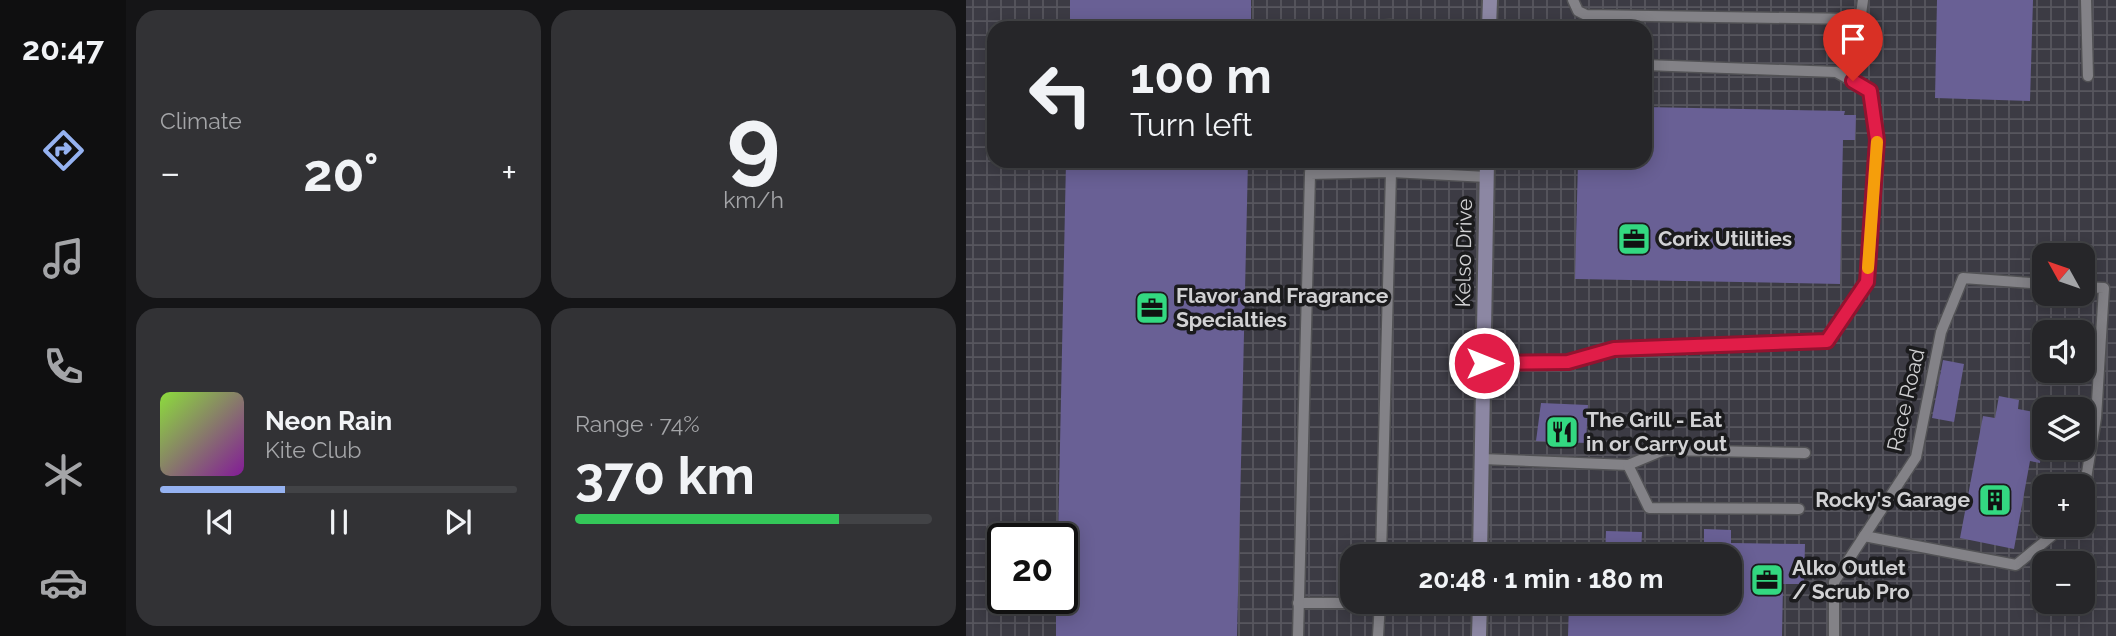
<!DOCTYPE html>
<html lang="en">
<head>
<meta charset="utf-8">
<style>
  body { margin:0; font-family:Raleway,sans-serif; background:#323235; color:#f1f3f6; height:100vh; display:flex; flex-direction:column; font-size:26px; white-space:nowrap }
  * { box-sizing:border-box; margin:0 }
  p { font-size:23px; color:#a4a5a8 }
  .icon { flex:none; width:38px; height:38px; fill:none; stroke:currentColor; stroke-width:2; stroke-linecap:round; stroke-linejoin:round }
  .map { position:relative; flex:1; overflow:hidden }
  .details { display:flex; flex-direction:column; gap:10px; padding:10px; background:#151517; width:840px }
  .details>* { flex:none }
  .hud { position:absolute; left:21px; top:21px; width:665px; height:147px; border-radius:21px; box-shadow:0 4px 18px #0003,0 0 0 2px #424346; background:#262629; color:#f1f3f6; overflow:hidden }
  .needle { width:46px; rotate:310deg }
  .tools { position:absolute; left:1066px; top:243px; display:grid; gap:14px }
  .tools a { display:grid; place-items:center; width:63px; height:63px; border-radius:14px; background:#262629; box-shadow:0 4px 18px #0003,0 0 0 2px #424346; font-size:35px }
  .speed { position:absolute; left:21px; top:523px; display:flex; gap:14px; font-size:35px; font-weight:700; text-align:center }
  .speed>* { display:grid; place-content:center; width:91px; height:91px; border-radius:50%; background:#262629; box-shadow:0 4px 18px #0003,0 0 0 2px #424346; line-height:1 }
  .speed .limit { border:4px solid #111; border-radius:10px; background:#fff; color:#111 }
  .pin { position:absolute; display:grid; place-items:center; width:60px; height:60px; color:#fff; margin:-72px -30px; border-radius:50% 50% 50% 0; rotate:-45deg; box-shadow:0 0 7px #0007 }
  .pin .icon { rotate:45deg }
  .me { position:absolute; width:77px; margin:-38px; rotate:90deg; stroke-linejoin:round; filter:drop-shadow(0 0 5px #0008) }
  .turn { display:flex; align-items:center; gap:24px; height:147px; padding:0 28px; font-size:32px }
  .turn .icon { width:91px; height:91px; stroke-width:2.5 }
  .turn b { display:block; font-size:49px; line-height:60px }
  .big { font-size:52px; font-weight:700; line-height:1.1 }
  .details .card { flex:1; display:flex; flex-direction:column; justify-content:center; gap:10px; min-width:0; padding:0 24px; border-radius:21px; background:#323235 }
  .details .dial { align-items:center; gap:0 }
  .dial b { font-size:91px; line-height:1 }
  .song { display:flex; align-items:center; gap:21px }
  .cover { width:84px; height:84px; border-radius:10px; background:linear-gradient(135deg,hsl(90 70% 55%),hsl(290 70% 35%)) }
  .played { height:7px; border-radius:4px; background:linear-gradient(90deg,#95b2f1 35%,#424346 35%) }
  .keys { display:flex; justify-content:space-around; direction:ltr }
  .heat { display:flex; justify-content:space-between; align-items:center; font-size:38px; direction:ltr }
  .charge { height:10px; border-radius:5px; background:linear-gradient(90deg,#34c759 74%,#424346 0) }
  .details .tiles { flex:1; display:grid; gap:10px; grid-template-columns:repeat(2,1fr) }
  .trip { position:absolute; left:374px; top:544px; width:402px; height:70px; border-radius:21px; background:#262629; box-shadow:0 4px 18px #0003,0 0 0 2px #424346; font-weight:700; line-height:70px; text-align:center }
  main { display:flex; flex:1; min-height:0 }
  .dock { display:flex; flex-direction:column; width:126px; justify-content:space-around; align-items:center; background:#0f0f10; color:#a4a5a8 }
  .dock .icon { width:49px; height:49px }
  .dock .on { color:#95b2f1 }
  .dock b { font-size:32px; color:#f1f3f6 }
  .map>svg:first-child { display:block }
</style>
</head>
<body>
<main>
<nav class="dock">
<b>20:47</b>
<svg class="icon on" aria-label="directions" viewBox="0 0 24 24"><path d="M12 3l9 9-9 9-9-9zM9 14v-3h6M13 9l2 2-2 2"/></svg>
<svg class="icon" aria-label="music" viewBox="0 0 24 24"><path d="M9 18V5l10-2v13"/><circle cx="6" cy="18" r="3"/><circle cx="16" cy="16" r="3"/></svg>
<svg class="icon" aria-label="phone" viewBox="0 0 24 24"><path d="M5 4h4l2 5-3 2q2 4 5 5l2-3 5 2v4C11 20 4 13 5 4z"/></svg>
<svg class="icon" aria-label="climate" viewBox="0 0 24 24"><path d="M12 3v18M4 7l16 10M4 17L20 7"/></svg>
<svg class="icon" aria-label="car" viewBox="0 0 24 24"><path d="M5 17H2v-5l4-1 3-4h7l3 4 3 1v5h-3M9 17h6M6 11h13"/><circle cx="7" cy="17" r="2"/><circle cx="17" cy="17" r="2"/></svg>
</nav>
<section class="details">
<div class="tiles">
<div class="card"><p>Climate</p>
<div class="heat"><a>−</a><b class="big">20°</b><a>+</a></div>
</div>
<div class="card dial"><b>9</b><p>km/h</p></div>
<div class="card">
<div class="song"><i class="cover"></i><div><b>Neon Rain</b><p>Kite Club</p></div></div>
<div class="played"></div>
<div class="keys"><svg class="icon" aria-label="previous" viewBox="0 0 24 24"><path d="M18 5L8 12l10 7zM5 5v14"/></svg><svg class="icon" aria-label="pause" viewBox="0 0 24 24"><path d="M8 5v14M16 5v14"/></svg><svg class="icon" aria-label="next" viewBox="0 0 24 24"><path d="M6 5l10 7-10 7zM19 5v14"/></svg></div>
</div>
<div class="card"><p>Range · 74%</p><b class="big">370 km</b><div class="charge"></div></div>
</div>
</section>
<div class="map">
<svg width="1150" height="636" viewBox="0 0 1150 636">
  <defs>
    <pattern id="industrial-grid" width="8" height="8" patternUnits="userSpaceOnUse" patternTransform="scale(1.75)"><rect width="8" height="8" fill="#3c3b44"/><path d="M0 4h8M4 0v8" fill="none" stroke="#57565e"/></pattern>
  </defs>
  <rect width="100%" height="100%" fill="#333337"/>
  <path fill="url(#industrial-grid)" fill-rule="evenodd" d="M0,0H1150V636H0ZM28,28H679V161H28ZM1078,256H1116V294H1078ZM1078,332H1116V371H1078ZM1078,410H1116V448H1078ZM1078,486H1116V525H1078ZM37,539H96V598H37ZM387,556H765V602H387ZM1078,564H1116V602H1078Z"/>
  <g fill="#696095">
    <rect x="104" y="0" width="181" height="28"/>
    <polygon points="971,0 1067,0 1064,101 969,98"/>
    <polygon points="679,107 879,111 878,115 890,115 889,140 877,140 874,284 609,279 612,161 679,161"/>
    <polygon points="100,161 282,161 271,636 90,636 90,598 96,598 96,539 92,539"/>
    <polygon points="977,360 998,364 988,422 966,418"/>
    <polygon points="1033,396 1053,400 1052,409 1073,413 1072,419 1078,420 1074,463 1064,461 1048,549 994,538 1017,416 1029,418"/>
    <polygon points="575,403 622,405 620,443 570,441"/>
    <polygon points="738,529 765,530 765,543 839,544 838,584 817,584 816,636 602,636 603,602 765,602 765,556 738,556"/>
    <polygon points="640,531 676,532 675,556 639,556"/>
  </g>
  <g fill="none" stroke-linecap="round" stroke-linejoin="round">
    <defs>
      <g id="lane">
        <polyline points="607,0 612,11 620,15 888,19 895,14 897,0"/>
        <polyline points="1120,0 1122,76"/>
        <polyline points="383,28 425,25 425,28"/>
        <polyline points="425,161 425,172 521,177"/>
        <polyline points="344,174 345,161"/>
        <polyline points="1116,287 1138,288 1130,418 1116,503"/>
        <polyline points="518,363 602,362 648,349 861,341 901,282 911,140 904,91 870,72 679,65"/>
        <polyline points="516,459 662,465 698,450 839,453"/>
        <polyline points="662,465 683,508 833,509"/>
        <polyline points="898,536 1050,565 1099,525"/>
        <polyline points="332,603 514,603"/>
        <polyline points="332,636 344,174 425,172 415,556"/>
        <polyline points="412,636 414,602"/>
        <polyline points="868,636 868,582 950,457 975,332 997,278 1078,284"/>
      </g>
      <g id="secondary">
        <polyline points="523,28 524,0"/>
        <polyline points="514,556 521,161"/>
        <polyline points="513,636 514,602"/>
      </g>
    </defs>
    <use href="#lane" stroke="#525255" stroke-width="13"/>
    <use href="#secondary" stroke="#525255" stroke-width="18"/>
    <use href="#lane" stroke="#838287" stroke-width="10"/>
    <use href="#secondary" stroke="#8c87a3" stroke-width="14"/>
  </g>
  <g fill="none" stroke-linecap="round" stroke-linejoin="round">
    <defs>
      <polyline id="route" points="518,363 602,362 648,349 861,341 901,282 911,140 904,91 887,81"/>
    </defs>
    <use href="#route" stroke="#92132f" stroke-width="18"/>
    <use href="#route" stroke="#e11d48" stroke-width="12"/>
    <polyline stroke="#f59e0b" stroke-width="12" points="902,268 911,142"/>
  </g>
  <defs>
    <symbol id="office-square" viewBox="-11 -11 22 22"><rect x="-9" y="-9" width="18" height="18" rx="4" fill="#33d881" stroke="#1b1b1d"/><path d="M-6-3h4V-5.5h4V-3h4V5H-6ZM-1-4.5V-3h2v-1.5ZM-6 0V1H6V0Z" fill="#111"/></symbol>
    <symbol id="restaurant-square" viewBox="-11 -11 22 22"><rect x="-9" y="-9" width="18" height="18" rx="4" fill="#33d881" stroke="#1b1b1d"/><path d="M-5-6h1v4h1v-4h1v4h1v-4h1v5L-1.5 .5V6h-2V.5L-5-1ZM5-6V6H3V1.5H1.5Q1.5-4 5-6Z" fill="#111"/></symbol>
    <symbol id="building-square" viewBox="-11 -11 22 22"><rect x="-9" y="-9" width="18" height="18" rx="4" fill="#33d881" stroke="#1b1b1d"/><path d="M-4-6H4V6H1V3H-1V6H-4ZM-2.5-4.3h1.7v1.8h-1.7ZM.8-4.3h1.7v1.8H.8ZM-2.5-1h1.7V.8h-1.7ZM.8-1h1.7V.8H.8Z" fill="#111"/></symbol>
  </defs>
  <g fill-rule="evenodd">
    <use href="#office-square" x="649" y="220" width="38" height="38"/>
    <use href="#office-square" x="167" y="289" width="38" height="38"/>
    <use href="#restaurant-square" x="577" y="413" width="38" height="38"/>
    <use href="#building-square" x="1010" y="481" width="38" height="38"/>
    <use href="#office-square" x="782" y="561" width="38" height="38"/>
  </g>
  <g text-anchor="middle" stroke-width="7" stroke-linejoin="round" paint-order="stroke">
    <g font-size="21" font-weight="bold" fill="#d2d2d4" stroke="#1b1b1d" text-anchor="start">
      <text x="692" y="246">Corix Utilities</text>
      <text x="210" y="303">Flavor and Fragrance<tspan x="210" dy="24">Specialties</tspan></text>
      <text x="620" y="427">The Grill - Eat<tspan x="620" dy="24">in or Carry out</tspan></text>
      <text x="1004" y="507" text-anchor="end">Rocky's Garage</text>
      <text x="826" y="575">Alko Outlet<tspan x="826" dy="24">/ Scrub Pro</tspan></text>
    </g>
    <g font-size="21" fill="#d2d2d4" stroke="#1b1b1d">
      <text transform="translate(498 253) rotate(-89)" y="7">Kelso Drive</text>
      <text transform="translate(940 400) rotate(-77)" y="7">Race Road</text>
    </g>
  </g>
</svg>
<div class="tools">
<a><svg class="needle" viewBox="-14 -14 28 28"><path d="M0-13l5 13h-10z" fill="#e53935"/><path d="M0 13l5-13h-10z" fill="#a4a5a8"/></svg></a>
<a><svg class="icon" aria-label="sound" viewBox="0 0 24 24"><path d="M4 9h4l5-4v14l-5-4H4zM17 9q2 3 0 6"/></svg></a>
<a><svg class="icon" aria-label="layers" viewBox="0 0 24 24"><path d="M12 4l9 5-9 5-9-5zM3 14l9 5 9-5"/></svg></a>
<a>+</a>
<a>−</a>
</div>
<div class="speed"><div class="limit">20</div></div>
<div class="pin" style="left:887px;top:81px;background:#d93025"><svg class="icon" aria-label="arrive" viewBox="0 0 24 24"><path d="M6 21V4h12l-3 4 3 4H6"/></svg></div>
<svg class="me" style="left:518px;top:363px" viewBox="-20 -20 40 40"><circle r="17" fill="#e11d48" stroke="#fff" stroke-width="3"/><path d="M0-11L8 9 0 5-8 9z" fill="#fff"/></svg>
<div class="trip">20:48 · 1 min · 180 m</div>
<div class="hud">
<div class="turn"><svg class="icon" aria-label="left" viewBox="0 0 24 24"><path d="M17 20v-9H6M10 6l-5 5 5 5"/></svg><div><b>100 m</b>Turn left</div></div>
</div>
</div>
</main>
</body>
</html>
